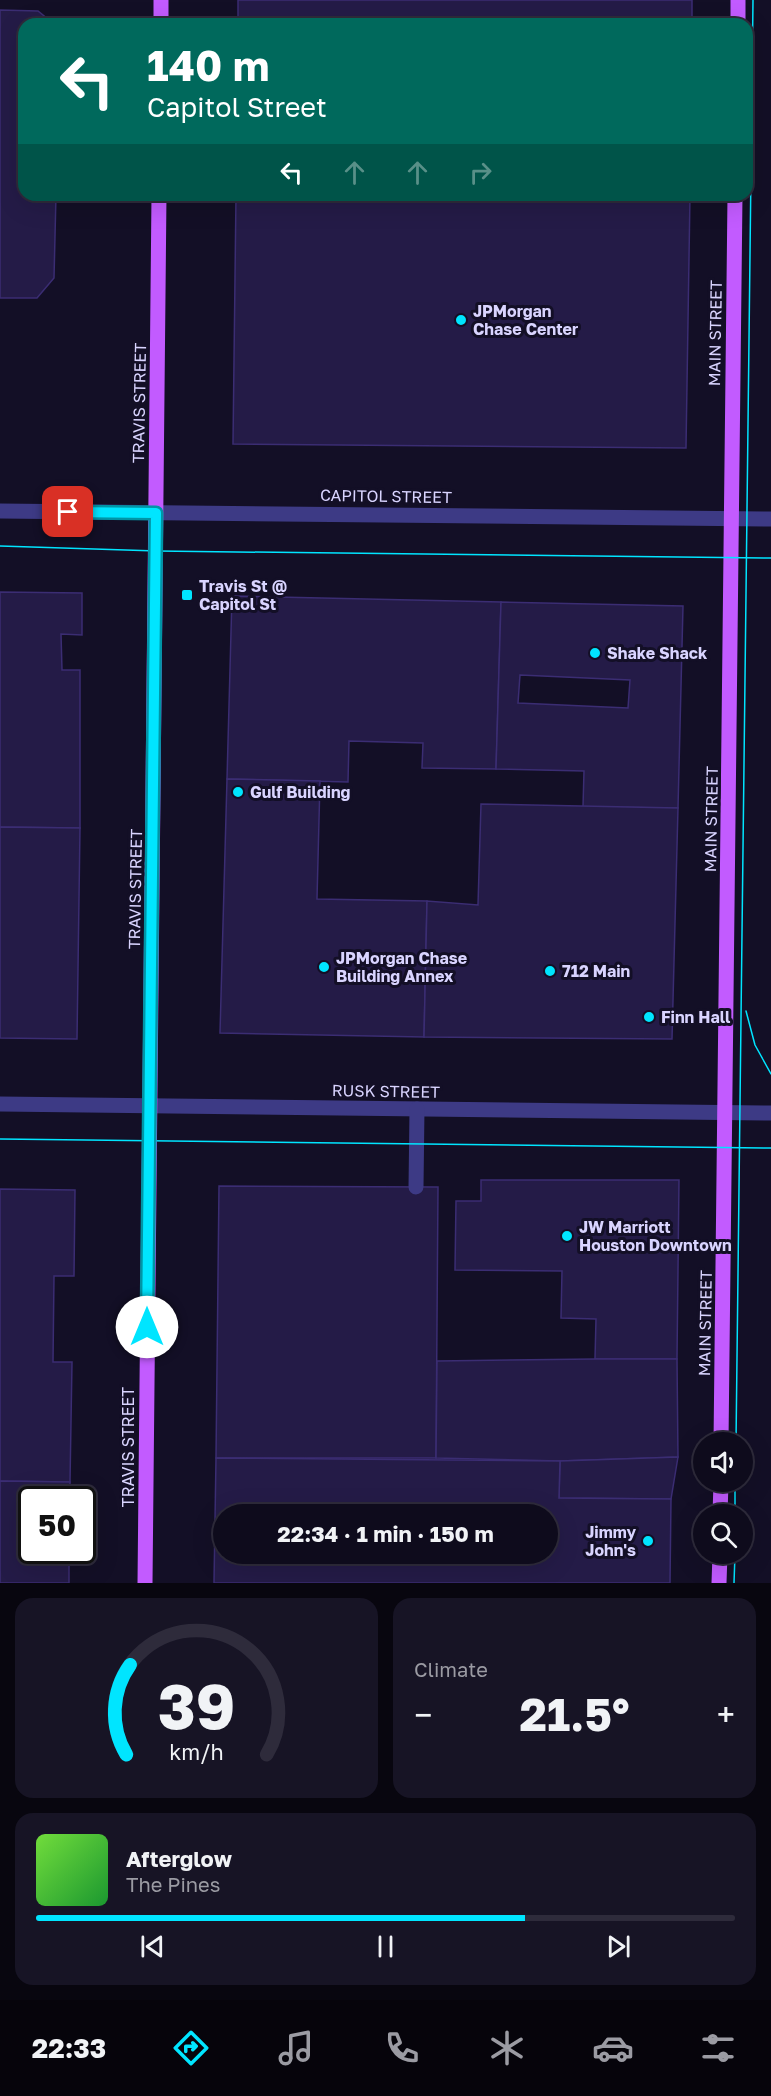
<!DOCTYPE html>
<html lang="en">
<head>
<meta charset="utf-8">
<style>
  body { margin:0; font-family:"Golos Text",sans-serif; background:#171425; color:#f1f3f6; height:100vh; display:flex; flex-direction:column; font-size:22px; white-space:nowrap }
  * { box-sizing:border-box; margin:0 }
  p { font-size:20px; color:#9b9ba3 }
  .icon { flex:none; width:33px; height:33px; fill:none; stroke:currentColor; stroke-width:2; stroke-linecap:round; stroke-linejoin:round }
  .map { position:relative; height:1583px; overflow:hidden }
  .side { display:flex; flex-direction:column; gap:15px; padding:15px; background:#08060f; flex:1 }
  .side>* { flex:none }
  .top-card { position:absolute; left:18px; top:18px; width:735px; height:183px; border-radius:18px; box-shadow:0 6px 24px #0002,0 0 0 2px #2e2b3b; background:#00695c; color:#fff; overflow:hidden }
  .controls { position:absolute; left:693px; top:1432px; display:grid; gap:12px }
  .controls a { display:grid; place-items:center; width:60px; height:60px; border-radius:50%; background:#0e0b1c; box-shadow:0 6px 24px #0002,0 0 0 2px #2e2b3b; font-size:30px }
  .speed { position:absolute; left:18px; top:1486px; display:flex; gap:12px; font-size:30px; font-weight:700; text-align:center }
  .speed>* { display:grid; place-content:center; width:78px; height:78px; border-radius:50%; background:#0e0b1c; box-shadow:0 6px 24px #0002,0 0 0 2px #2e2b3b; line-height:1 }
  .speed .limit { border:3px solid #111; border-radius:9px; background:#fff; color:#111 }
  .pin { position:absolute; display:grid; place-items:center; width:51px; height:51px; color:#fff; margin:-26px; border-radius:12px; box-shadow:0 3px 9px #0006 }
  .me { position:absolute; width:66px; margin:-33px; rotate:0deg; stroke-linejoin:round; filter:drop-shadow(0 0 4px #0008) }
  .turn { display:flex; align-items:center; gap:21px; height:126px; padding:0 30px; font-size:27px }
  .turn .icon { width:78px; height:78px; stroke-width:2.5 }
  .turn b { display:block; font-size:42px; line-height:51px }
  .lanes { display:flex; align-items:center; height:57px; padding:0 30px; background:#0003; justify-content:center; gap:30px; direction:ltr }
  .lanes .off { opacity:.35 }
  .big { font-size:45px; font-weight:700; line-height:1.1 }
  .side .card { flex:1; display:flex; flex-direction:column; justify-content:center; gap:9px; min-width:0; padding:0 21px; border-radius:18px; background:#171425 }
  .side .dial { align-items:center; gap:0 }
  .dial svg { height:156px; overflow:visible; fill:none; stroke:#2e2b3b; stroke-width:7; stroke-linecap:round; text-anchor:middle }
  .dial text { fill:#f1f3f6; stroke:none }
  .song { display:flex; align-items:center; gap:18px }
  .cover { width:72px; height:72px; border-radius:9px; background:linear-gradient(135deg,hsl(100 70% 55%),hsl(130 70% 35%)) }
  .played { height:6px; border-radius:3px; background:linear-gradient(90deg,#00e5ff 70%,#2e2b3b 70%) }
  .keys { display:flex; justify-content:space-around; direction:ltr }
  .heat { display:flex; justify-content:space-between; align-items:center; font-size:33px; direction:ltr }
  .side .tiles { flex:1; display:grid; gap:15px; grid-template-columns:1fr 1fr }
  .card:last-child { grid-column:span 2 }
  .trip { position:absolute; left:213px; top:1504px; width:345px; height:60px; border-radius:30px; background:#0e0b1c; box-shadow:0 6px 24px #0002,0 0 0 2px #2e2b3b; font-weight:700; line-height:60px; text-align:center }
  .tabs { display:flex; height:96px; justify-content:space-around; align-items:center; background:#06040b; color:#9b9ba3 }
  .tabs .icon { width:42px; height:42px }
  .tabs .current { color:#00e5ff }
  .tabs b { font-size:27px; color:#f1f3f6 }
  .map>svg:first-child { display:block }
</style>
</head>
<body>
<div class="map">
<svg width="771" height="1583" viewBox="0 0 771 1583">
  <rect width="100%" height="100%" fill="#130f26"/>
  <g fill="#241b47" stroke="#3b2d73" stroke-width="1.5" fill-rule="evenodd">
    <rect x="238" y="0" width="454" height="24"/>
    <polygon points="0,10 38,11 54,24 24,24 24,195 56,195 54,278 37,298 0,298"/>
    <polygon points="236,195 690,195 686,448 233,444"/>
    <polygon points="0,592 82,593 82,635 61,634 62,670 80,670 80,828 0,827"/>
    <polygon points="232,596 501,602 496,769 422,768 423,743 349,741 348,782 227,779"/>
    <path d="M501,602L683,606L678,808L583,807L584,771L496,769ZM520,675L630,680L628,708L518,703Z"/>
    <polygon points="227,779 320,781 317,899 427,901 424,1037 220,1033"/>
    <polygon points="481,804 678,808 672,1039 424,1037 427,901 478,905"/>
    <polygon points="0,827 80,828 77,1039 0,1038"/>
    <polygon points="481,1180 679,1180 677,1359 595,1359 596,1319 561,1318 562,1271 455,1270 456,1201 481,1201"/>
    <polygon points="219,1186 438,1187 436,1458 216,1458"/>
    <polygon points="0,1189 75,1190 74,1276 54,1276 53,1362 72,1362 70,1482 0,1481"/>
    <polygon points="595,1359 677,1359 678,1457 560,1461 436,1458 437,1361"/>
    <polygon points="678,1457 671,1499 559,1498 560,1461"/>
    <path d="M216,1458L560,1461L559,1498L671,1499L670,1583H214ZM224,1515H548V1554H224Z"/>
    <polygon points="0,1481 70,1482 70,1500 32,1500 32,1551 69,1551 69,1583 0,1583"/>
  </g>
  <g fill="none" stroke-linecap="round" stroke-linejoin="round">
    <g stroke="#3d3a85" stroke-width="15">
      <polyline points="0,511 771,519"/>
      <polyline points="0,1104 771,1113"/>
      <polyline points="416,1187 417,1109"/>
    </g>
    <g stroke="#c25bff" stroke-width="15">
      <polyline points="161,24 161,0"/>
      <polyline points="738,24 738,0"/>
      <polyline points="721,1443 735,195"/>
      <polyline points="720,1515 721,1482"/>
      <polyline points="145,1583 159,195"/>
      <polyline points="719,1583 720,1554"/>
    </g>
    <g stroke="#00e5ff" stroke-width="1.5">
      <polyline points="0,546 157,551 771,558"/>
      <polyline points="746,1011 755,1045 771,1074"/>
      <polyline points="0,1139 771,1148"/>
      <polyline points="736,1443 753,0"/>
      <polyline points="735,1515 735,1482"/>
      <polyline points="734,1583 735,1554"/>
    </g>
  </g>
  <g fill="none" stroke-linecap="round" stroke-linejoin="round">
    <defs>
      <polyline id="route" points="68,512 156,513 147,1327"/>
    </defs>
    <use href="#route" stroke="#0095a6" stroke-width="15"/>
    <use href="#route" stroke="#00e5ff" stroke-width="10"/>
  </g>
  <g fill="#00e5ff" stroke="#130f26" stroke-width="2">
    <circle cx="461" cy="320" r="6"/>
    <rect x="181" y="589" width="12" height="12" rx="3"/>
    <circle cx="595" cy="653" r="6"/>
    <circle cx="238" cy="792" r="6"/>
    <circle cx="324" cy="967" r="6"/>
    <circle cx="550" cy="971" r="6"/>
    <circle cx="649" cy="1017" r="6"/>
    <circle cx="567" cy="1236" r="6"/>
    <circle cx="648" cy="1541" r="6"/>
  </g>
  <g text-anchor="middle" stroke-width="6" stroke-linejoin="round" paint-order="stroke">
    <g font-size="16" font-weight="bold" fill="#d9d4ff" stroke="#130f26" text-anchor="start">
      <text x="473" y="317">JPMorgan<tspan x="473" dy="18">Chase Center</tspan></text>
      <text x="199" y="592">Travis St @<tspan x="199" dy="18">Capitol St</tspan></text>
      <text x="607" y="659">Shake Shack</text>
      <text x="250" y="798">Gulf Building</text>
      <text x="336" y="964">JPMorgan Chase<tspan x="336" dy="18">Building Annex</tspan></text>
      <text x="562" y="977">712 Main</text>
      <text x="661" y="1023">Finn Hall</text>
      <text x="579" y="1233">JW Marriott<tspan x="579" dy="18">Houston Downtown</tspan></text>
      <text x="636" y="1538" text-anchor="end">Jimmy<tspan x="636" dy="18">John's</tspan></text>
    </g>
    <g font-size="16" fill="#d9d4ff" stroke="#130f26">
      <text transform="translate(715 333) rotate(-89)" y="6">MAIN STREET</text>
      <text transform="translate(139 403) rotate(-89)" y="6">TRAVIS STREET</text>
      <text transform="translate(386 496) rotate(1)" y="6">CAPITOL STREET</text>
      <text transform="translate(711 819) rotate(-89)" y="6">MAIN STREET</text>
      <text transform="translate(135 889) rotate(-89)" y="6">TRAVIS STREET</text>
      <text transform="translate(386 1091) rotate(1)" y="6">RUSK STREET</text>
      <text transform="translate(705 1323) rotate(-89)" y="6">MAIN STREET</text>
      <text transform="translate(128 1447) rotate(-90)" y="6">TRAVIS STREET</text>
    </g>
  </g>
</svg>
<div class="controls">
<a><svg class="icon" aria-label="sound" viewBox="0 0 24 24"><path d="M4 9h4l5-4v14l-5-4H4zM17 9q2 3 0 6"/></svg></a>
<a><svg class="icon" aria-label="search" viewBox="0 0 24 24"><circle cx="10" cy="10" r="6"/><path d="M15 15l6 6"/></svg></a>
</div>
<div class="speed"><div class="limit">50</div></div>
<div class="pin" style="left:68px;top:512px;background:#d93025"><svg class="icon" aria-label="arrive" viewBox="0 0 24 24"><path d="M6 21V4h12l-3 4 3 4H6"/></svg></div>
<svg class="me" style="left:147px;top:1327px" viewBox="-20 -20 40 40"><circle r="19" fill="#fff"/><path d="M0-13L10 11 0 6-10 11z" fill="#00e5ff"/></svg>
<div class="trip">22:34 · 1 min · 150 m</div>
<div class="top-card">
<div class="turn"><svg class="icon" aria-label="left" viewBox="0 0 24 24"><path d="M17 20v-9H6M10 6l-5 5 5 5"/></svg><div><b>140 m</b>Capitol Street</div></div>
<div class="lanes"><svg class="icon" aria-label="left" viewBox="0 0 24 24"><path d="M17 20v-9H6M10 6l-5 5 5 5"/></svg><svg class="icon off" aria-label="ahead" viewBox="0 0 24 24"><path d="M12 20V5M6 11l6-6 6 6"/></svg><svg class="icon off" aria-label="ahead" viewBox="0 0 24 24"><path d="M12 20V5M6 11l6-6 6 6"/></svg><svg class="icon off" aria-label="right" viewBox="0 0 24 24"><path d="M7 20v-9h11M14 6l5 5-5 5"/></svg></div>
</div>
</div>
<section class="side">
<div class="tiles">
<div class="card dial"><svg viewBox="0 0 100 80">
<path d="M14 69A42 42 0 1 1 86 69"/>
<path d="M14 69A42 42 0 0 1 16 23" stroke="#00e5ff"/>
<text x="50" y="56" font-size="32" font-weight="700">39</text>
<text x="50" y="72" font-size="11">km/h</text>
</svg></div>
<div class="card"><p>Climate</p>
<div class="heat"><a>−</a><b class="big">21.5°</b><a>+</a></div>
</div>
<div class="card">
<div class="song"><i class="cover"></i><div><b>Afterglow</b><p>The Pines</p></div></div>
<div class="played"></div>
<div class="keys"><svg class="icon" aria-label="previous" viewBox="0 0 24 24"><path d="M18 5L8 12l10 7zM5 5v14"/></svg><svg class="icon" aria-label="pause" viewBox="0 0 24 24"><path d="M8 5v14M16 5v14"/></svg><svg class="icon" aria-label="next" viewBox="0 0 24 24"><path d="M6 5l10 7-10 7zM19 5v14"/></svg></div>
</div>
</div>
</section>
<nav class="tabs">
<b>22:33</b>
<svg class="icon current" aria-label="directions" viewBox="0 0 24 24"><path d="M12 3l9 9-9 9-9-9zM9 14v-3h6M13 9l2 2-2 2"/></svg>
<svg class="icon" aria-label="music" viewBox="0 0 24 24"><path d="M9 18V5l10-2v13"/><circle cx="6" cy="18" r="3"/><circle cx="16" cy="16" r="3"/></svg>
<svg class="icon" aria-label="phone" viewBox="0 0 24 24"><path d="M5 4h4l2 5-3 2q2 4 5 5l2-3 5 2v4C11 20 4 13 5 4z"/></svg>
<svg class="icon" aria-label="climate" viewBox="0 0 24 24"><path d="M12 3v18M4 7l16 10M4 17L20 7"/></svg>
<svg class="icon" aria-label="car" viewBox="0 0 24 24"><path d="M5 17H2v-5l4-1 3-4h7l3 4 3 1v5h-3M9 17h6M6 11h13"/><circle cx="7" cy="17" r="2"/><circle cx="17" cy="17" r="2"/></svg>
<svg class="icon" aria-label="filters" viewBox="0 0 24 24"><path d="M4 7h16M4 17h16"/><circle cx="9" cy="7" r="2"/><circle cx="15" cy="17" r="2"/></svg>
</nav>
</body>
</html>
